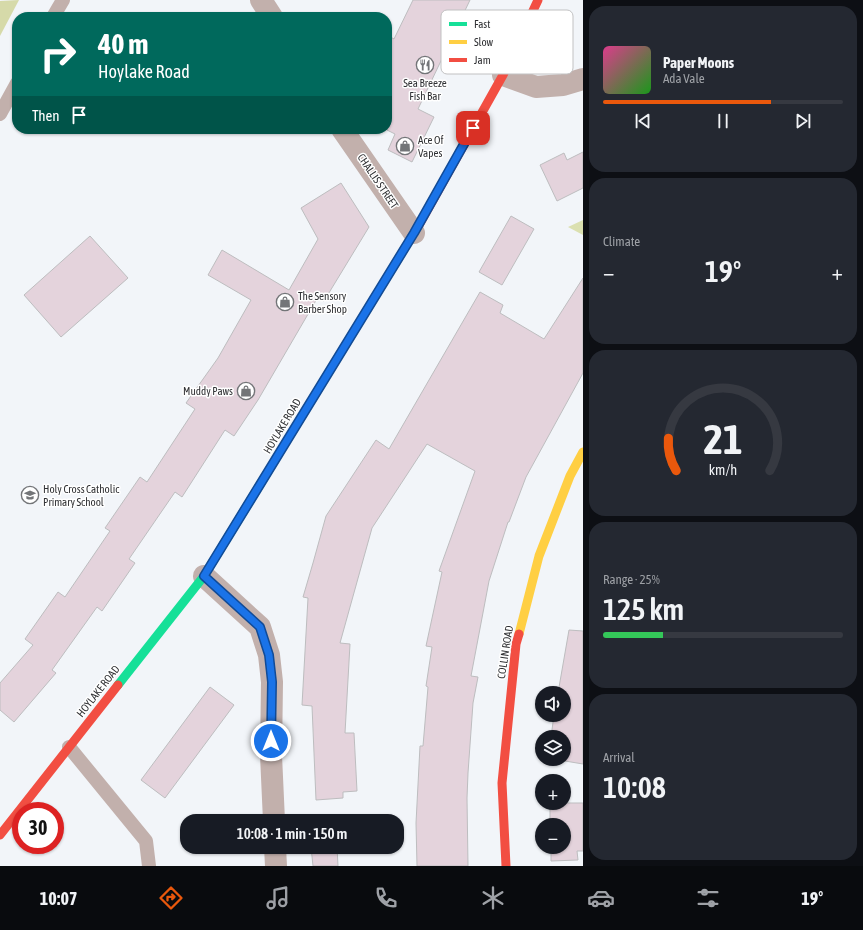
<!DOCTYPE html>
<html lang="en">
<head>
<meta charset="utf-8">
<style>
  body { margin:0; font-family:"Asap Condensed",sans-serif; background:#242831; color:#f1f3f6; height:100vh; display:flex; flex-direction:column; font-size:15px; white-space:nowrap }
  * { box-sizing:border-box; margin:0 }
  p { font-size:13px; color:#9ea1a6 }
  .icon { flex:none; width:22px; height:22px; fill:none; stroke:currentColor; stroke-width:2; stroke-linecap:round; stroke-linejoin:round }
  .map { position:relative; flex:1; overflow:hidden }
  .drawer { display:flex; flex-direction:column; gap:6px; padding:6px; background:#0d0f14; width:280px }
  .drawer>* { flex:none }
  .top-card { position:absolute; left:12px; top:12px; width:380px; height:122px; border-radius:16px; box-shadow:0 1px 3px #0004; background:#00695c; color:#fff; overflow:hidden }
  .fabs { position:absolute; left:535px; top:686px; display:grid; gap:8px }
  .fabs a { display:grid; place-items:center; width:36px; height:36px; border-radius:50%; background:#171b24; box-shadow:0 1px 3px #0004; font-size:20px }
  .speed { position:absolute; left:12px; top:802px; display:flex; gap:8px; font-size:20px; font-weight:700; text-align:center }
  .speed>* { display:grid; place-content:center; width:52px; height:52px; border-radius:50%; background:#171b24; box-shadow:0 1px 3px #0004; line-height:1 }
  .speed .limit { border:6px solid #d22; background:#fff; color:#111 }
  .pin { position:absolute; display:grid; place-items:center; width:34px; height:34px; color:#fff; margin:-17px; border-radius:8px; box-shadow:0 2px 6px #0006 }
  .me { position:absolute; width:44px; margin:-22px; rotate:0deg; stroke-linejoin:round; filter:drop-shadow(0 0 3px #0008) }
  .turn { display:flex; align-items:center; gap:14px; height:84px; padding:0 20px; font-size:18px }
  .turn .icon { width:52px; height:52px; stroke-width:2.5 }
  .turn b { display:block; font-size:28px; line-height:34px }
  .then { display:flex; align-items:center; height:38px; padding:0 20px; background:#0003; gap:8px; font-size:15px }
  .big { font-size:30px; font-weight:600; line-height:1.1 }
  .drawer .card { flex:1; display:flex; flex-direction:column; justify-content:center; gap:6px; min-width:0; padding:0 14px; border-radius:16px; background:#242831 }
  .drawer .dial { align-items:center; gap:0 }
  .dial svg { height:104px; overflow:visible; fill:none; stroke:#363941; stroke-width:7; stroke-linecap:round; text-anchor:middle }
  .dial text { fill:#f1f3f6; stroke:none }
  .song { display:flex; align-items:center; gap:12px }
  .cover { width:48px; height:48px; border-radius:6px; background:linear-gradient(135deg,hsl(330 70% 55%),hsl(120 70% 35%)) }
  .played { height:4px; border-radius:2px; background:linear-gradient(90deg,#ea580c 70%,#363941 70%) }
  .keys { display:flex; justify-content:space-around; direction:ltr }
  .heat { display:flex; justify-content:space-between; align-items:center; font-size:22px; direction:ltr }
  .charge { height:6px; border-radius:3px; background:linear-gradient(90deg,#34c759 25%,#363941 0) }
  .trip { position:absolute; left:180px; top:814px; width:224px; height:40px; border-radius:16px; background:#171b24; box-shadow:0 1px 3px #0004; font-weight:600; line-height:40px; text-align:center }
  .tab-bar { display:flex; height:64px; justify-content:space-around; align-items:center; background:#090b0e; color:#9ea1a6 }
  .tab-bar .icon { width:28px; height:28px }
  .tab-bar .selected { color:#ea580c }
  .tab-bar b { font-size:18px; color:#f1f3f6 }
  main { display:flex; flex:1; min-height:0 }
  .map>svg:first-child { display:block }
</style>
</head>
<body>
<main>
<div class="map">
<svg width="583" height="866" viewBox="0 0 583 866">
  <rect width="100%" height="100%" fill="#f2f5f9"/>
  <polygon fill="#dbe0b0" points="583,220 583,235 568,227"/>
  <polygon fill="#d6daa9" points="19,0 0,36 0,1"/>
  <g fill="#e4d3dc" stroke="#bdbdbf">
    <polygon points="413,0 470,0 418,109 434,117 412,162 388,150 395,134 387,130 387,35 394,39"/>
    <polygon points="583,152 583,188 557,201 540,165 564,153 567,160"/>
    <polygon points="341,183 369,227 324,301 318,297 258,400 234,436 225,430 182,497 175,492 129,559 135,563 102,611 97,607 52,670 56,673 14,722 0,710 0,683 33,645 25,639 58,592 65,597 110,531 105,528 140,477 147,482 195,409 186,403 218,358 251,300 208,275 222,250 289,290 318,239 301,208"/>
    <polygon points="511,216 534,229 502,285 479,272"/>
    <polygon points="90,236 128,278 61,337 24,295"/>
    <polygon points="583,278 583,373 526,477 509,522 508,522 489,581 471,676 478,677 473,703 468,773 467,798 468,866 417,866 416,823 420,746 423,746 428,687 426,686 432,647 426,646 442,572 439,571 475,471 427,444 372,528 340,643 350,644 345,733 354,733 357,791 343,792 343,798 316,800 312,706 302,705 308,598 303,597 313,563 326,516 376,440 389,449 480,292 503,305 500,313 544,339"/>
    <polygon points="569,630 583,631 583,764 553,759 564,759 564,737 551,737 554,715 564,715 564,693 558,693"/>
    <polygon points="210,687 234,705 165,798 141,780"/>
    <polygon points="550,803 583,803 583,851 577,851 578,860 551,861 551,847 564,847 564,825 550,825"/>
    <polygon points="311,847 337,847 338,866 313,866"/>
  </g>
  <g fill="none" stroke-linecap="round" stroke-linejoin="round">
    <g stroke="#c2b0ac" stroke-width="14">
      <polyline points="53,17 63,0"/>
      <polyline points="0,114 17,83"/>
      <polyline points="69,747 146,841 149,866"/>
    </g>
    <g stroke="#c2b0ac" stroke-width="22">
      <polyline points="261,0 272,17"/>
      <polyline points="503,75 536,87 563,85 583,79"/>
      <polyline points="342,129 414,233"/>
      <polyline points="204,576 260,627 269,655 272,682 271,755 274,821"/>
      <polyline points="275,847 276,866"/>
    </g>
    <polyline stroke="#16e098" stroke-width="9" points="118,685 204,576 269,470"/>
    <g stroke="#ffcf43" stroke-width="9">
      <polyline points="269,470 419,225"/>
      <polyline points="519,634 539,556 570,476 583,452"/>
    </g>
    <g stroke="#f24e42" stroke-width="9">
      <polyline points="419,225 503,75 538,0"/>
      <polyline points="0,835 118,685"/>
      <polyline points="506,866 502,783 516,644 519,634"/>
    </g>
  </g>
  <g fill="none" stroke-linecap="round" stroke-linejoin="round">
    <defs>
      <polyline id="route" points="271,741 272,682 269,655 260,627 204,576 414,233 473,128"/>
    </defs>
    <use href="#route" stroke="#114b97" stroke-width="10"/>
    <use href="#route" stroke="#1a73e8" stroke-width="7"/>
  </g>
  <defs>
    <symbol id="restaurant-ring" viewBox="-11 -11 22 22"><circle r="9.5" fill="#fff" stroke="#737578" stroke-width="1.5"/><path d="M-5-6h1v4h1v-4h1v4h1v-4h1v5L-1.5 .5V6h-2V.5L-5-1ZM5-6V6H3V1.5H1.5Q1.5-4 5-6Z" fill="#737578"/></symbol>
    <symbol id="shop-ring" viewBox="-11 -11 22 22"><circle r="9.5" fill="#fff" stroke="#737578" stroke-width="1.5"/><path d="M-5-2.5h2.3a2.7 3.5 0 0 1 5.4 0H5L5.5 6h-11ZM-1.5-2.5h3a1.5 2.3 0 0 0-3 0Z" fill="#737578"/></symbol>
    <symbol id="school-ring" viewBox="-11 -11 22 22"><circle r="9.5" fill="#fff" stroke="#737578" stroke-width="1.5"/><path d="M0-5L7-2L0 1L-7-2ZM-4 1L0 2.5L4 1V4Q0 6-4 4Z" fill="#737578"/></symbol>
  </defs>
  <g fill-rule="evenodd">
    <use href="#restaurant-ring" x="415" y="55" width="20" height="20"/>
    <use href="#shop-ring" x="395" y="136" width="20" height="20"/>
    <use href="#shop-ring" x="275" y="292" width="20" height="20"/>
    <use href="#shop-ring" x="236" y="381" width="20" height="20"/>
    <use href="#school-ring" x="20" y="485" width="20" height="20"/>
  </g>
  <g text-anchor="middle" stroke-width="3" stroke-linejoin="round" paint-order="stroke">
    <g font-size="11" fill="#2f3033" stroke="#fff" text-anchor="start">
      <text x="425" y="87" text-anchor="middle">Sea Breeze<tspan x="425" dy="13">Fish Bar</tspan></text>
      <text x="418" y="144">Ace Of<tspan x="418" dy="13">Vapes</tspan></text>
      <text x="298" y="300">The Sensory<tspan x="298" dy="13">Barber Shop</tspan></text>
      <text x="233" y="395" text-anchor="end">Muddy Paws</text>
      <text x="43" y="493">Holy Cross Catholic<tspan x="43" dy="13">Primary School</tspan></text>
    </g>
    <g font-size="11" fill="#2f3033" stroke="#fff">
      <text transform="translate(378 181) rotate(56)" y="4">CHALLIS STREET</text>
      <text transform="translate(282 426) rotate(-59)" y="4">HOYLAKE ROAD</text>
      <text transform="translate(505 652) rotate(-81)" y="4">COLLIN ROAD</text>
      <text transform="translate(98 691) rotate(-52)" y="4">HOYLAKE ROAD</text>
    </g>
  </g>
  <rect x="441" y="10" width="132" height="64" rx="6" fill="#fff" stroke="#c1c1c2" stroke-width="1"/>
  <rect x="449" y="22" width="18" height="4" fill="#16e098"/>
  <rect x="449" y="40" width="18" height="4" fill="#ffcf43"/>
  <rect x="449" y="58" width="18" height="4" fill="#f24e42"/>
  <g font-size="11" fill="#2f3033">
    <text x="474" y="28">Fast</text>
    <text x="474" y="46">Slow</text>
    <text x="474" y="64">Jam</text>
  </g>
</svg>
<div class="fabs">
<a><svg class="icon" aria-label="sound" viewBox="0 0 24 24"><path d="M4 9h4l5-4v14l-5-4H4zM17 9q2 3 0 6"/></svg></a>
<a><svg class="icon" aria-label="layers" viewBox="0 0 24 24"><path d="M12 4l9 5-9 5-9-5zM3 14l9 5 9-5"/></svg></a>
<a>+</a>
<a>−</a>
</div>
<div class="speed"><div class="limit">30</div></div>
<div class="pin" style="left:473px;top:128px;background:#d93025"><svg class="icon" aria-label="arrive" viewBox="0 0 24 24"><path d="M6 21V4h12l-3 4 3 4H6"/></svg></div>
<svg class="me" style="left:271px;top:741px" viewBox="-20 -20 40 40"><circle r="17" fill="#1a73e8" stroke="#fff" stroke-width="3"/><path d="M0-11L8 9 0 5-8 9z" fill="#fff"/></svg>
<div class="trip">10:08 · 1 min · 150 m</div>
<div class="top-card">
<div class="turn"><svg class="icon" aria-label="right" viewBox="0 0 24 24"><path d="M7 20v-9h11M14 6l5 5-5 5"/></svg><div><b>40 m</b>Hoylake Road</div></div>
<div class="then">Then<svg class="icon" aria-label="arrive" viewBox="0 0 24 24"><path d="M6 21V4h12l-3 4 3 4H6"/></svg></div>
</div>
</div>
<section class="drawer">
<div class="card">
<div class="song"><i class="cover"></i><div><b>Paper Moons</b><p>Ada Vale</p></div></div>
<div class="played"></div>
<div class="keys"><svg class="icon" aria-label="previous" viewBox="0 0 24 24"><path d="M18 5L8 12l10 7zM5 5v14"/></svg><svg class="icon" aria-label="pause" viewBox="0 0 24 24"><path d="M8 5v14M16 5v14"/></svg><svg class="icon" aria-label="next" viewBox="0 0 24 24"><path d="M6 5l10 7-10 7zM19 5v14"/></svg></div>
</div>
<div class="card"><p>Climate</p>
<div class="heat"><a>−</a><b class="big">19°</b><a>+</a></div>
</div>
<div class="card dial"><svg viewBox="0 0 100 80">
<path d="M14 69A42 42 0 1 1 86 69"/>
<path d="M14 69A42 42 0 0 1 8 44" stroke="#ea580c"/>
<text x="50" y="56" font-size="32" font-weight="700">21</text>
<text x="50" y="72" font-size="11">km/h</text>
</svg></div>
<div class="card"><p>Range · 25%</p><b class="big">125 km</b><div class="charge"></div></div>
<div class="card"><p>Arrival</p><b class="big">10:08</b></div>
</section>
</main>
<nav class="tab-bar">
<b>10:07</b>
<svg class="icon selected" aria-label="directions" viewBox="0 0 24 24"><path d="M12 3l9 9-9 9-9-9zM9 14v-3h6M13 9l2 2-2 2"/></svg>
<svg class="icon" aria-label="music" viewBox="0 0 24 24"><path d="M9 18V5l10-2v13"/><circle cx="6" cy="18" r="3"/><circle cx="16" cy="16" r="3"/></svg>
<svg class="icon" aria-label="phone" viewBox="0 0 24 24"><path d="M5 4h4l2 5-3 2q2 4 5 5l2-3 5 2v4C11 20 4 13 5 4z"/></svg>
<svg class="icon" aria-label="climate" viewBox="0 0 24 24"><path d="M12 3v18M4 7l16 10M4 17L20 7"/></svg>
<svg class="icon" aria-label="car" viewBox="0 0 24 24"><path d="M5 17H2v-5l4-1 3-4h7l3 4 3 1v5h-3M9 17h6M6 11h13"/><circle cx="7" cy="17" r="2"/><circle cx="17" cy="17" r="2"/></svg>
<svg class="icon" aria-label="filters" viewBox="0 0 24 24"><path d="M4 7h16M4 17h16"/><circle cx="9" cy="7" r="2"/><circle cx="15" cy="17" r="2"/></svg>
<b>19°</b>
</nav>
</body>
</html>
